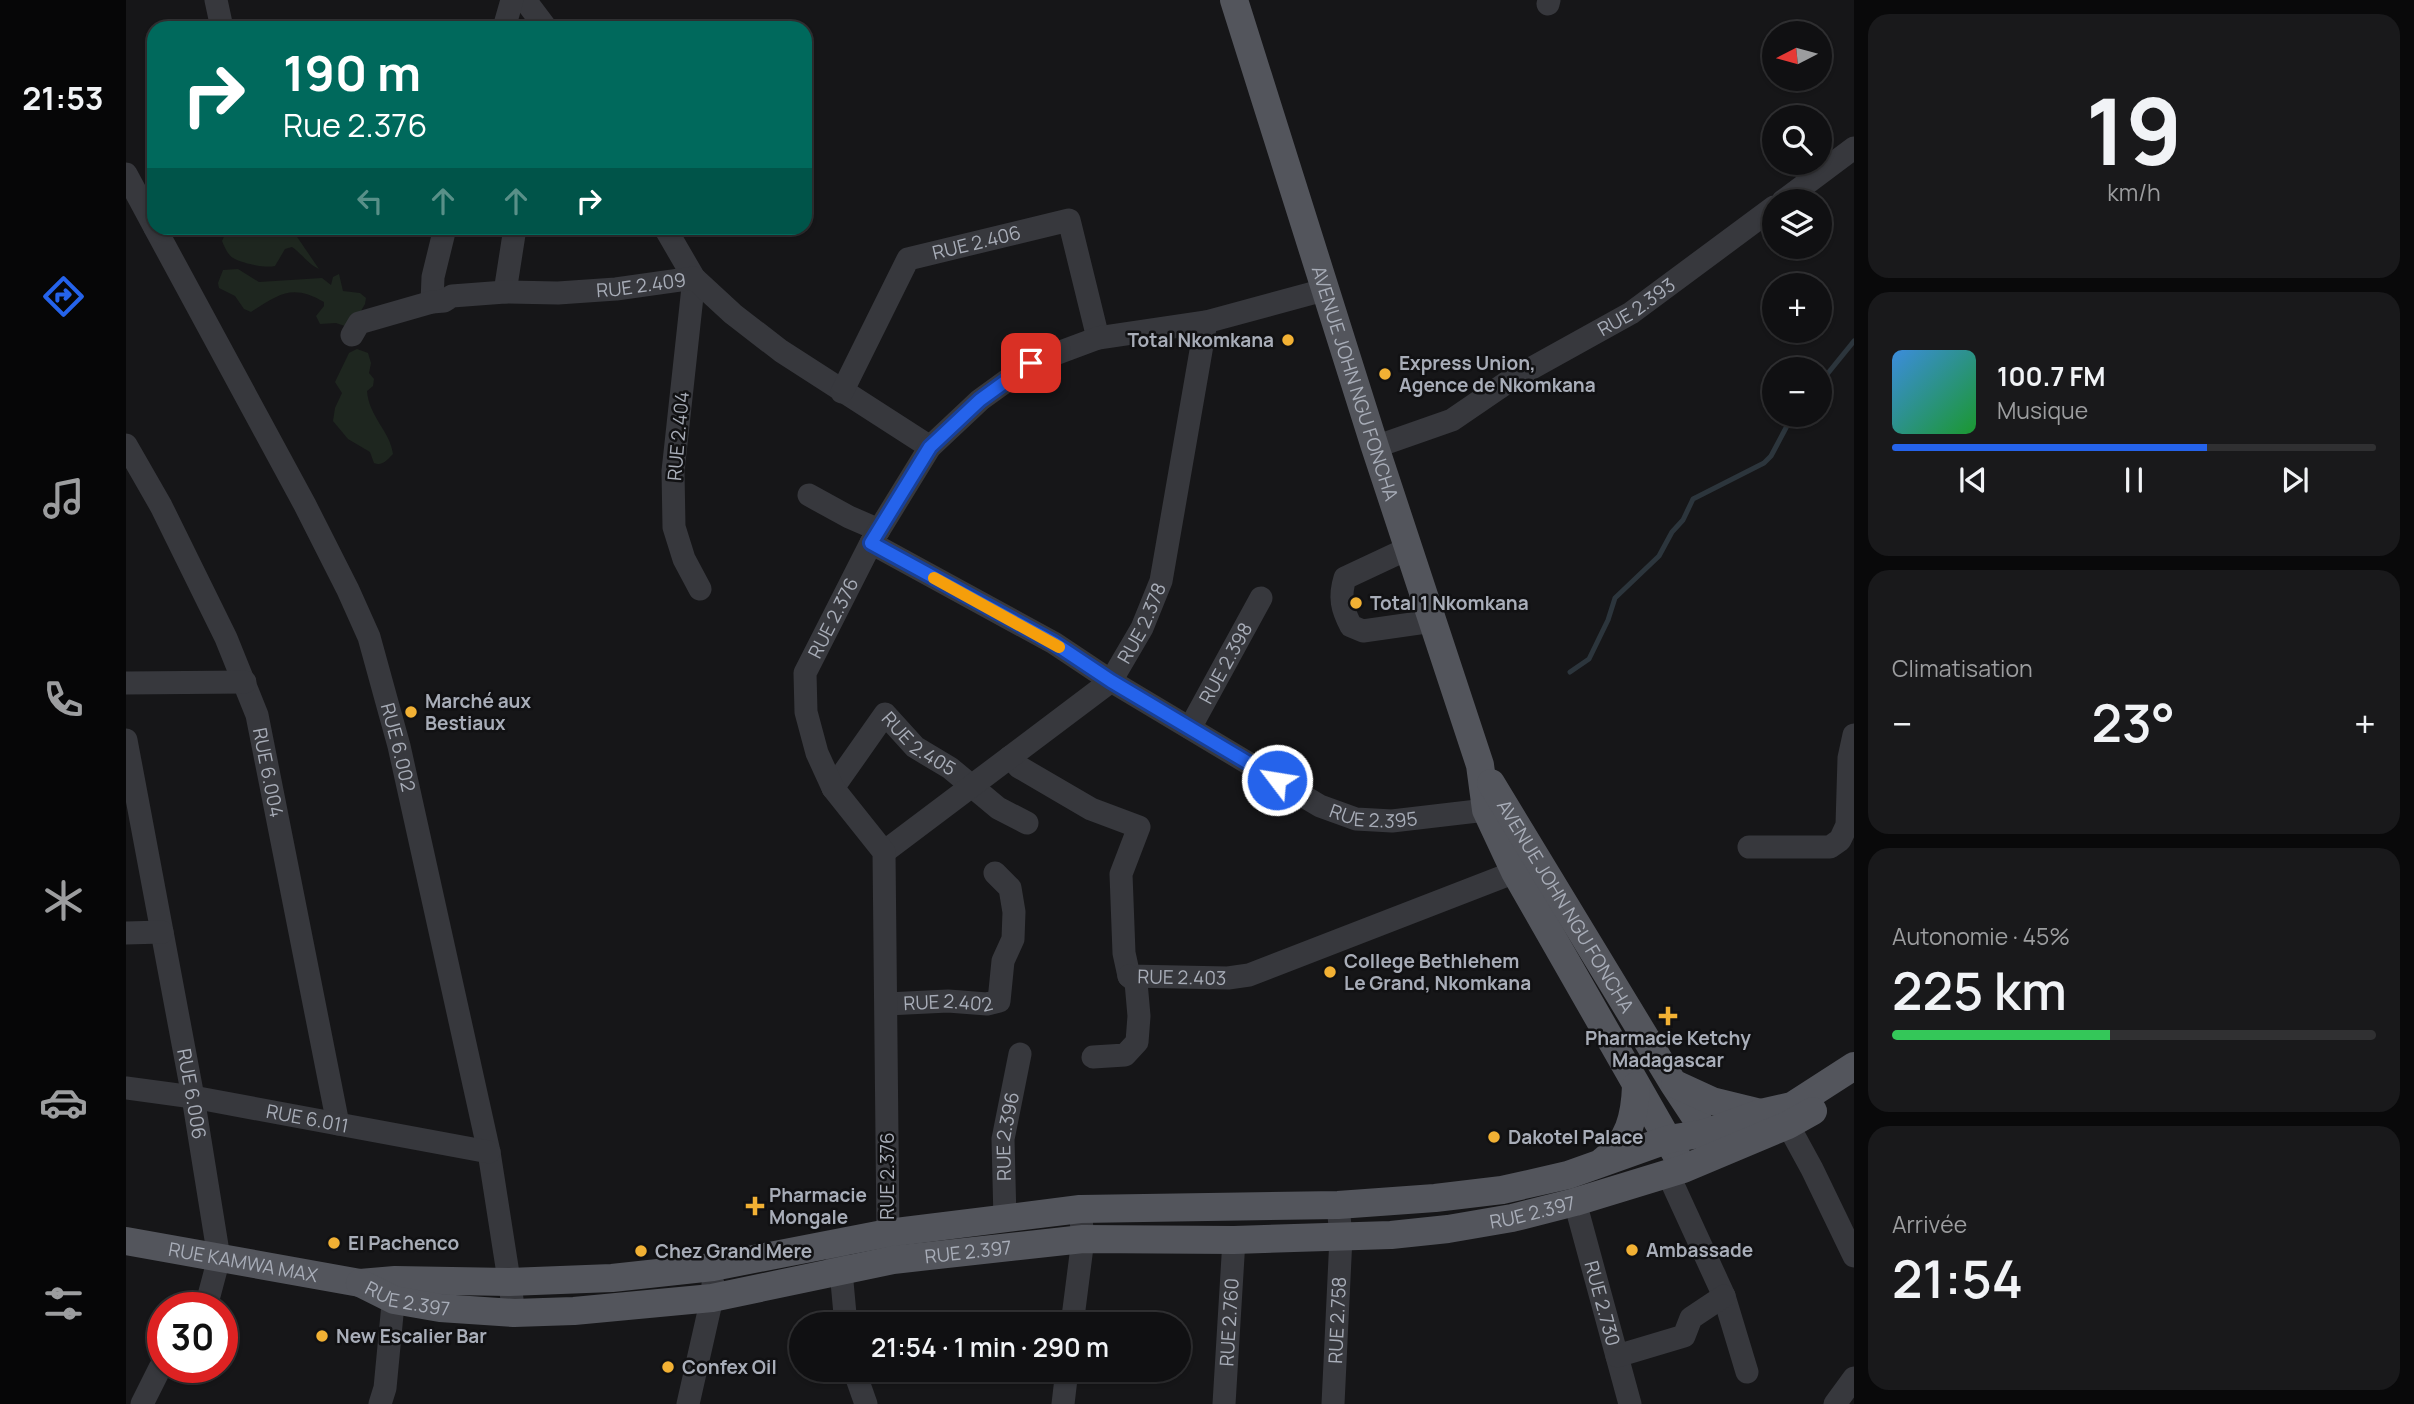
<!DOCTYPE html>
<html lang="fr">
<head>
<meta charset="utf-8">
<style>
  body { margin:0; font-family:Manrope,sans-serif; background:#19191b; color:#f1f3f6; height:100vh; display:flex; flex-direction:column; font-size:26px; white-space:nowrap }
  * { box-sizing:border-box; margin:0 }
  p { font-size:23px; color:#9c9d9f }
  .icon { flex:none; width:38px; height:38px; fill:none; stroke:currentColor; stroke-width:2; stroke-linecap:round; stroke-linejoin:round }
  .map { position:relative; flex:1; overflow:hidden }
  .side { display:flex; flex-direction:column; gap:14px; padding:14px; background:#09090a; width:560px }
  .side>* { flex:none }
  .banner { position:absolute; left:21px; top:21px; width:665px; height:214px; border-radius:21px; box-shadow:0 2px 5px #0004,0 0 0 2px #303032; background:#00695c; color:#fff; overflow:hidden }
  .needle { width:46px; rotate:264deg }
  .controls { position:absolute; left:1636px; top:21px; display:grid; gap:14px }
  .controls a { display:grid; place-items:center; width:70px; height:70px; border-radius:50%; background:#101012; box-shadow:0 2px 5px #0004,0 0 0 2px #303032; font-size:35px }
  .speed { position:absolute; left:21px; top:1292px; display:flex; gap:14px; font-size:35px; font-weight:700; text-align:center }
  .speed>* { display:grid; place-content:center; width:91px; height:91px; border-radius:50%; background:#101012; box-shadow:0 2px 5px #0004,0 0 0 2px #303032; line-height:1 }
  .speed .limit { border:10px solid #d22; background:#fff; color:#111 }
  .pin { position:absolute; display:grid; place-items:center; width:60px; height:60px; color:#fff; margin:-30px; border-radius:14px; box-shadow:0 4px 10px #0006 }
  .me { position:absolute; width:77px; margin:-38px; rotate:301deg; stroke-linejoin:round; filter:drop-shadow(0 0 5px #0008) }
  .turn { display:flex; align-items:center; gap:24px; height:147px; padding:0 21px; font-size:32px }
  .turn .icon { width:91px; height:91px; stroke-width:2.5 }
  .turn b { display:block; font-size:49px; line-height:60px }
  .lanes { display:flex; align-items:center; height:66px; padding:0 21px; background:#0003; justify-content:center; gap:35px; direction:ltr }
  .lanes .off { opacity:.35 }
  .big { font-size:52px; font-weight:600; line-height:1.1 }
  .side .card { flex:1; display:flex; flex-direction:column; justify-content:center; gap:10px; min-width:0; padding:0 24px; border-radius:21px; background:#19191b }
  .side .dial { align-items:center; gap:0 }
  .dial b { font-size:91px; line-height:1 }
  .song { display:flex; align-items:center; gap:21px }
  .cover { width:84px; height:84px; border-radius:10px; background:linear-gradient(135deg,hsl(210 70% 55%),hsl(130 70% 35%)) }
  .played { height:7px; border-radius:4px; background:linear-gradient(90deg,#2563eb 65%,#303032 65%) }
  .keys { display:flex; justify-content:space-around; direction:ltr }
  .heat { display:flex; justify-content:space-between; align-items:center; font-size:38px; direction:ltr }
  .charge { height:10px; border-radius:5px; background:linear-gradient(90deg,#34c759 45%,#303032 0) }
  .trip { position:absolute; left:663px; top:1312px; width:402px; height:70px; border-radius:35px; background:#101012; box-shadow:0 2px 5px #0004,0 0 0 2px #303032; font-weight:600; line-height:70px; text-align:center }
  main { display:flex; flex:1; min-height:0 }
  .menu { display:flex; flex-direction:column; width:126px; justify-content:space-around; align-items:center; background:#060607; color:#9c9d9f }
  .menu .icon { width:49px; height:49px }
  .menu .on { color:#2563eb }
  .menu b { font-size:32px; color:#f1f3f6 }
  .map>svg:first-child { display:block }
</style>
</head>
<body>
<main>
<nav class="menu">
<b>21:53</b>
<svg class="icon on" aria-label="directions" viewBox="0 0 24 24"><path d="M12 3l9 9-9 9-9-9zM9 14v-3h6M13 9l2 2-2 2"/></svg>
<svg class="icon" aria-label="music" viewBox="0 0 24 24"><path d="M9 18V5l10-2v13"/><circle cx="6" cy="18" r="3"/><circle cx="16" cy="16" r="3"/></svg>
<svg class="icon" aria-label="phone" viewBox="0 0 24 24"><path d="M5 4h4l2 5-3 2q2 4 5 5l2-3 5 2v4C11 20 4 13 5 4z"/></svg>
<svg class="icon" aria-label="climate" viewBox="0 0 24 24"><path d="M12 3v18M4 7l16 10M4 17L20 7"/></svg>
<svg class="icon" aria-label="car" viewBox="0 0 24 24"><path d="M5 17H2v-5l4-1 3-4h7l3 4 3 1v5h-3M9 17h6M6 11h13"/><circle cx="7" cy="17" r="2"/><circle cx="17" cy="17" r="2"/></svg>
<svg class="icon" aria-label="filters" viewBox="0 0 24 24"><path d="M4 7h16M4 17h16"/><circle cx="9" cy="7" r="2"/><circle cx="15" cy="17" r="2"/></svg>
</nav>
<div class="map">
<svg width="1728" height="1404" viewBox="0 0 1728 1404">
  <rect width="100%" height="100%" fill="#161618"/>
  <g fill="#1e261f">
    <path d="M102,228H165L193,269C182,264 176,254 166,247L159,249L149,266C139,268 119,264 109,259C102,256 99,248 96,241Z"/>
    <path d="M112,269L133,282L196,278L205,285L207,277L213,274L217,291L234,293L240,298L239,304L225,328L210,323L194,324L190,316L198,306V302C167,284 154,293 125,312L118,309L109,296L93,288L92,283L97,270Z"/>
    <path d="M231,349L242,353L245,363L243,373L248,379L247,386L241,391C243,417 264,431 267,454C262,459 256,467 248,463L244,452L222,439L207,421L209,408L216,393L209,382L223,353Z"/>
  </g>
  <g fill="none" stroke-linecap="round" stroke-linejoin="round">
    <g stroke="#2c353c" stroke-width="5">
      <polyline points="1694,383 1728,341"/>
      <polyline points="1444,672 1463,659 1482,620 1489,598 1533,556 1546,532 1557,520 1567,499 1638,463 1645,456 1662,424 1671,415"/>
    </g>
    <g stroke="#37383d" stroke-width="23">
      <polyline points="90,0 96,28"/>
      <polyline points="399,0 420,28"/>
      <polyline points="1422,4 1423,0"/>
      <polyline points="378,28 386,0"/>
      <polyline points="0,174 28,226"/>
      <polyline points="1657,201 1728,148"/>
      <path id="s1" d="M29,228L179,505L222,590L243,637L273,746L363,1152L386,1299"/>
      <polyline points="539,228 568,278 547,471 548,527 558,559 574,589"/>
      <polyline points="379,292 389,228"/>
      <polyline points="306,302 307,277 319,228"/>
      <path id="s2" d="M226,335L233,323L306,302L318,301L326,296L379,292L432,293L490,289L568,278L607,314L655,351L804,447"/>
      <path id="s3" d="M716,392L782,259L943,220L972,338"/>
      <path id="s4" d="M0,445L35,506L100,638L131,715L212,1124"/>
      <path id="s5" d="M1249,447L1326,420L1386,379L1505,313L1648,207"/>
      <polyline points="683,495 723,517 753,530"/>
      <path id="s6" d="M745,543L928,643L985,681L1194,806L1230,819L1266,821L1360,810"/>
      <path d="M1283,548L1219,578C1213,597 1216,609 1225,626L1237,631L1307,621"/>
      <polyline points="0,683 119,682"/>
      <path id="s7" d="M1064,728L1135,598"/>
      <path id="s8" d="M0,740L67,1097L93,1258L80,1307"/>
      <path id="s9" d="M884,757L893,767L965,809L1013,827L995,874L998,953L1003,976L1102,978L1123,975L1389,872"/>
      <path id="s10" d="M707,788L759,714L789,747L824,768L872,808L901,823"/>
      <polyline points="1623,847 1704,847 1714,840 1721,825 1723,758 1728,735"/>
      <path id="s11" d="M758,852L985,681L1016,628L1035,581L1080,322"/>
      <polyline points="0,933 36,932"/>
      <path id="s12" d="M761,1004L822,1001L861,1004L873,1001L877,961L887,939L888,912L884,888L869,873"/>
      <polyline points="967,1057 999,1055 1011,1042 1013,1016 1010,982 1003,976"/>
      <path id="s13" d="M0,1088L67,1097L363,1152"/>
      <polyline points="1662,1125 1686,1169 1728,1256"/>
      <polyline points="1542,1174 1598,1296 1621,1372"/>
      <path id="s14" d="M1449,1202L1504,1404"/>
      <path id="s15" d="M879,1220L877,1139L894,1054"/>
      <polyline points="707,1244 715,1271 720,1325"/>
      <path id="s16" d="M765,1248L762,1233L758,852L707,788L691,753L680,712L679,673L745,543L804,447L854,400L905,363L972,338L1080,322L1198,290"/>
      <polyline points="946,1325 957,1239 954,1209"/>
      <polyline points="1491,1356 1558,1336 1565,1318 1598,1296"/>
      <polyline points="728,1370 740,1404"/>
      <polyline points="16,1404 34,1368 37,1367"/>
      <polyline points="254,1404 259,1388 269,1283"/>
      <polyline points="562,1404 586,1298 587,1284"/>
      <polyline points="937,1404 941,1370"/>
      <path id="s17" d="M1098,1404L1108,1240"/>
      <path id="s18" d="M1207,1404L1215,1237L1212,1205"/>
      <polyline points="1709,1404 1728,1378"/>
    </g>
    <g stroke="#53555c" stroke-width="28">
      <path id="s19" d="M1108,0L1249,447L1354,765L1360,810L1389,872L1550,1154"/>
      <path id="s20" d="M1365,783L1547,1083L1580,1133L1585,1150"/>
      <polyline points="1549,1084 1586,1101 1635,1113"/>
      <path d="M1478,1160C1503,1142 1509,1116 1510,1086"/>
      <path id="s21" d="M0,1241L234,1283L269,1280L383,1282L486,1278L587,1267L762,1233L954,1209L1212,1205L1309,1198L1376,1190L1442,1175L1543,1139L1580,1133L1635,1113L1666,1106L1728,1066"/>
      <path id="s22" d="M234,1283L268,1300L314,1308L388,1313L448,1311L586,1298L767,1260L957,1239L1108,1240L1265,1235L1322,1229L1386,1218L1449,1202L1557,1169L1662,1125L1687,1111"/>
    </g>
  </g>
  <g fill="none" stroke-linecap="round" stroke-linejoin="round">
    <defs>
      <polyline id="route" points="905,363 854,400 804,447 745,543 928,643 985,681 1151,780"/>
    </defs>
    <use href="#route" stroke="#184099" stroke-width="18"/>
    <use href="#route" stroke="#2563eb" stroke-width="12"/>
    <polyline stroke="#f59e0b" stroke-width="12" points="808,578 933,647"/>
  </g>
  <g fill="#f2b134" stroke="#111113" stroke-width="2.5">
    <circle cx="1162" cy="340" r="7"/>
    <circle cx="1259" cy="374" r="7"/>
    <circle cx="1230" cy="603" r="7"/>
    <circle cx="285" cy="712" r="7"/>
    <circle cx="1204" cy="972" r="7"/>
    <path d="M1538.5 1005.5h7v7h7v7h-7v7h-7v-7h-7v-7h7z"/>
    <circle cx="1368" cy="1137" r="7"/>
    <path d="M625.5 1195.5h7v7h7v7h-7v7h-7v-7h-7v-7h7z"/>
    <circle cx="208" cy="1243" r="7"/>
    <circle cx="1506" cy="1250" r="7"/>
    <circle cx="515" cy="1251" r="7"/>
    <circle cx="196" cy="1336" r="7"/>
    <circle cx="542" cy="1367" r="7"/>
  </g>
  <g text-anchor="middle" stroke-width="5" stroke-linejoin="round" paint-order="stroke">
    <g font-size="19" fill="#a8adb8" stroke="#111113">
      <text dy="7" stroke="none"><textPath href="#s3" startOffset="219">RUE 2.406</textPath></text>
      <text dy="7" stroke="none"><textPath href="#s2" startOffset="301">RUE 2.409</textPath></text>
      <text dy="7" stroke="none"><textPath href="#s5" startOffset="298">RUE 2.393</textPath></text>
      <text dy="7" stroke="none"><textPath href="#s19" startOffset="402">AVENUE JOHN NGU FONCHA</textPath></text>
      <text transform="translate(552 436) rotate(-85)" y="7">RUE 2.404</text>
      <text dy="7" stroke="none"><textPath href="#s16" startOffset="660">RUE 2.376</textPath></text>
      <text dy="7" stroke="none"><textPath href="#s11" startOffset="350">RUE 2.378</textPath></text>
      <text dy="7" stroke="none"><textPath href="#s7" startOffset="74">RUE 2.398</textPath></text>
      <text dy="7" stroke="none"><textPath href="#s1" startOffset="576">RUE 6.002</textPath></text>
      <text dy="7" stroke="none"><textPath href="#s10" startOffset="136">RUE 2.405</textPath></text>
      <text dy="7" stroke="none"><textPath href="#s4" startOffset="359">RUE 6.004</textPath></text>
      <text dy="7" stroke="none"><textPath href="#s6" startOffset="576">RUE 2.395</textPath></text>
      <text dy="7" stroke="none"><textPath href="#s20" startOffset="144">AVENUE JOHN NGU FONCHA</textPath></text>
      <text dy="7" stroke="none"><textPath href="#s9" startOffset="354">RUE 2.403</textPath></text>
      <text dy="7" stroke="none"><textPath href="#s12" startOffset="61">RUE 2.402</textPath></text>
      <text dy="7" stroke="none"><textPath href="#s8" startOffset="360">RUE 6.006</textPath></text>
      <text dy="7" stroke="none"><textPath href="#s13" startOffset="184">RUE 6.011</textPath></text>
      <text dy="7" stroke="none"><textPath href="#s15" startOffset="84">RUE 2.396</textPath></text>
      <text transform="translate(761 1176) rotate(-90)" y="7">RUE 2.376</text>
      <text dy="7" stroke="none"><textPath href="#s22" startOffset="1185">RUE 2.397</textPath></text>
      <text dy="7" stroke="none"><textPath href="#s22" startOffset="618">RUE 2.397</textPath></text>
      <text dy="7" stroke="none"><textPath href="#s21" startOffset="119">RUE KAMWA MAX</textPath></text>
      <text dy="7" stroke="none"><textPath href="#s22" startOffset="51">RUE 2.397</textPath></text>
      <text dy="7" stroke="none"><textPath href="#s14" startOffset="105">RUE 2.730</textPath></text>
      <text dy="7" stroke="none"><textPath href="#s18" startOffset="84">RUE 2.758</textPath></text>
      <text dy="7" stroke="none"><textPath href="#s17" startOffset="82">RUE 2.760</textPath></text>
    </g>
    <g font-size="19" font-weight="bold" fill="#a8adb8" stroke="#111113" text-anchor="start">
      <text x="1148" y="347" text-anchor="end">Total Nkomkana</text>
      <text x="1273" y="370">Express Union,<tspan x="1273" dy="22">Agence de Nkomkana</tspan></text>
      <text x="1244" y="610">Total 1 Nkomkana</text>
      <text x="299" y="708">Marché aux<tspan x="299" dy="22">Bestiaux</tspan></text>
      <text x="1218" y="968">College Bethlehem<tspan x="1218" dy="22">Le Grand, Nkomkana</tspan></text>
      <text x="1542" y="1045" text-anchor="middle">Pharmacie Ketchy<tspan x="1542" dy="22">Madagascar</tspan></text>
      <text x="1382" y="1144">Dakotel Palace</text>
      <text x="643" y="1202">Pharmacie<tspan x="643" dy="22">Mongale</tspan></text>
      <text x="222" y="1250">El Pachenco</text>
      <text x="1520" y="1257">Ambassade</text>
      <text x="529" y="1258">Chez Grand Mere</text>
      <text x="210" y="1343">New Escalier Bar</text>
      <text x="556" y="1374">Confex Oil</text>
    </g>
  </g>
</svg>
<div class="controls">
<a><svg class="needle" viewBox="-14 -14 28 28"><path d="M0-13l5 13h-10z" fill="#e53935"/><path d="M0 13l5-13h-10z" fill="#9c9d9f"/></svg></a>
<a><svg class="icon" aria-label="search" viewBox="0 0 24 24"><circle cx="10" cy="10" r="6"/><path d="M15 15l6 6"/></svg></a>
<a><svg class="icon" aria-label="layers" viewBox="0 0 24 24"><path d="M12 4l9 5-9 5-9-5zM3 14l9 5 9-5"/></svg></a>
<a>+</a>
<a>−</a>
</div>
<div class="speed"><div class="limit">30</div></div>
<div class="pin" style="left:905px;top:363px;background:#d93025"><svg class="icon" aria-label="arrive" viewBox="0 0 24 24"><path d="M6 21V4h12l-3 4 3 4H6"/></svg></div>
<svg class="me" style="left:1151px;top:780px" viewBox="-20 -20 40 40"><circle r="17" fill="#2563eb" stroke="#fff" stroke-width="3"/><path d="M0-11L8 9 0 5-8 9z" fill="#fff"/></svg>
<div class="trip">21:54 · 1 min · 290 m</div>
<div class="banner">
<div class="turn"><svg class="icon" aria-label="right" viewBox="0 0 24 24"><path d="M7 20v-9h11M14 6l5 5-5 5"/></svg><div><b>190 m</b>Rue 2.376</div></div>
<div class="lanes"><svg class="icon off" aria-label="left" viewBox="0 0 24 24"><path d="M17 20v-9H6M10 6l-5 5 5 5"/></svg><svg class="icon off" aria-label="ahead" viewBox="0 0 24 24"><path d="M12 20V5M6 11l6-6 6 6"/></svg><svg class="icon off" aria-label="ahead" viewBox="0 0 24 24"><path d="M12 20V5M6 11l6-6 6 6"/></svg><svg class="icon" aria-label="right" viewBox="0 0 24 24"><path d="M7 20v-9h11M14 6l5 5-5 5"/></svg></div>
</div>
</div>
<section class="side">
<div class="card dial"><b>19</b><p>km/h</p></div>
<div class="card">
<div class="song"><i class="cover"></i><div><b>100.7 FM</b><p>Musique</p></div></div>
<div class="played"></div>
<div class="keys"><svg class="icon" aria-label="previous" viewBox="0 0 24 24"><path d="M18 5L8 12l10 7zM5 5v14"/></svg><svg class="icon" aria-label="pause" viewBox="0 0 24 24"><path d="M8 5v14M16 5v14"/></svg><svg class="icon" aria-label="next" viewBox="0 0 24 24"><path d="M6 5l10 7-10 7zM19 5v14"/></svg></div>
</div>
<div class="card"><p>Climatisation</p>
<div class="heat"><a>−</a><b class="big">23°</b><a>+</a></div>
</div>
<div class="card"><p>Autonomie · 45%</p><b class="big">225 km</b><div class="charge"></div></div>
<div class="card"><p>Arrivée</p><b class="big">21:54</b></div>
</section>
</main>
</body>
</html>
